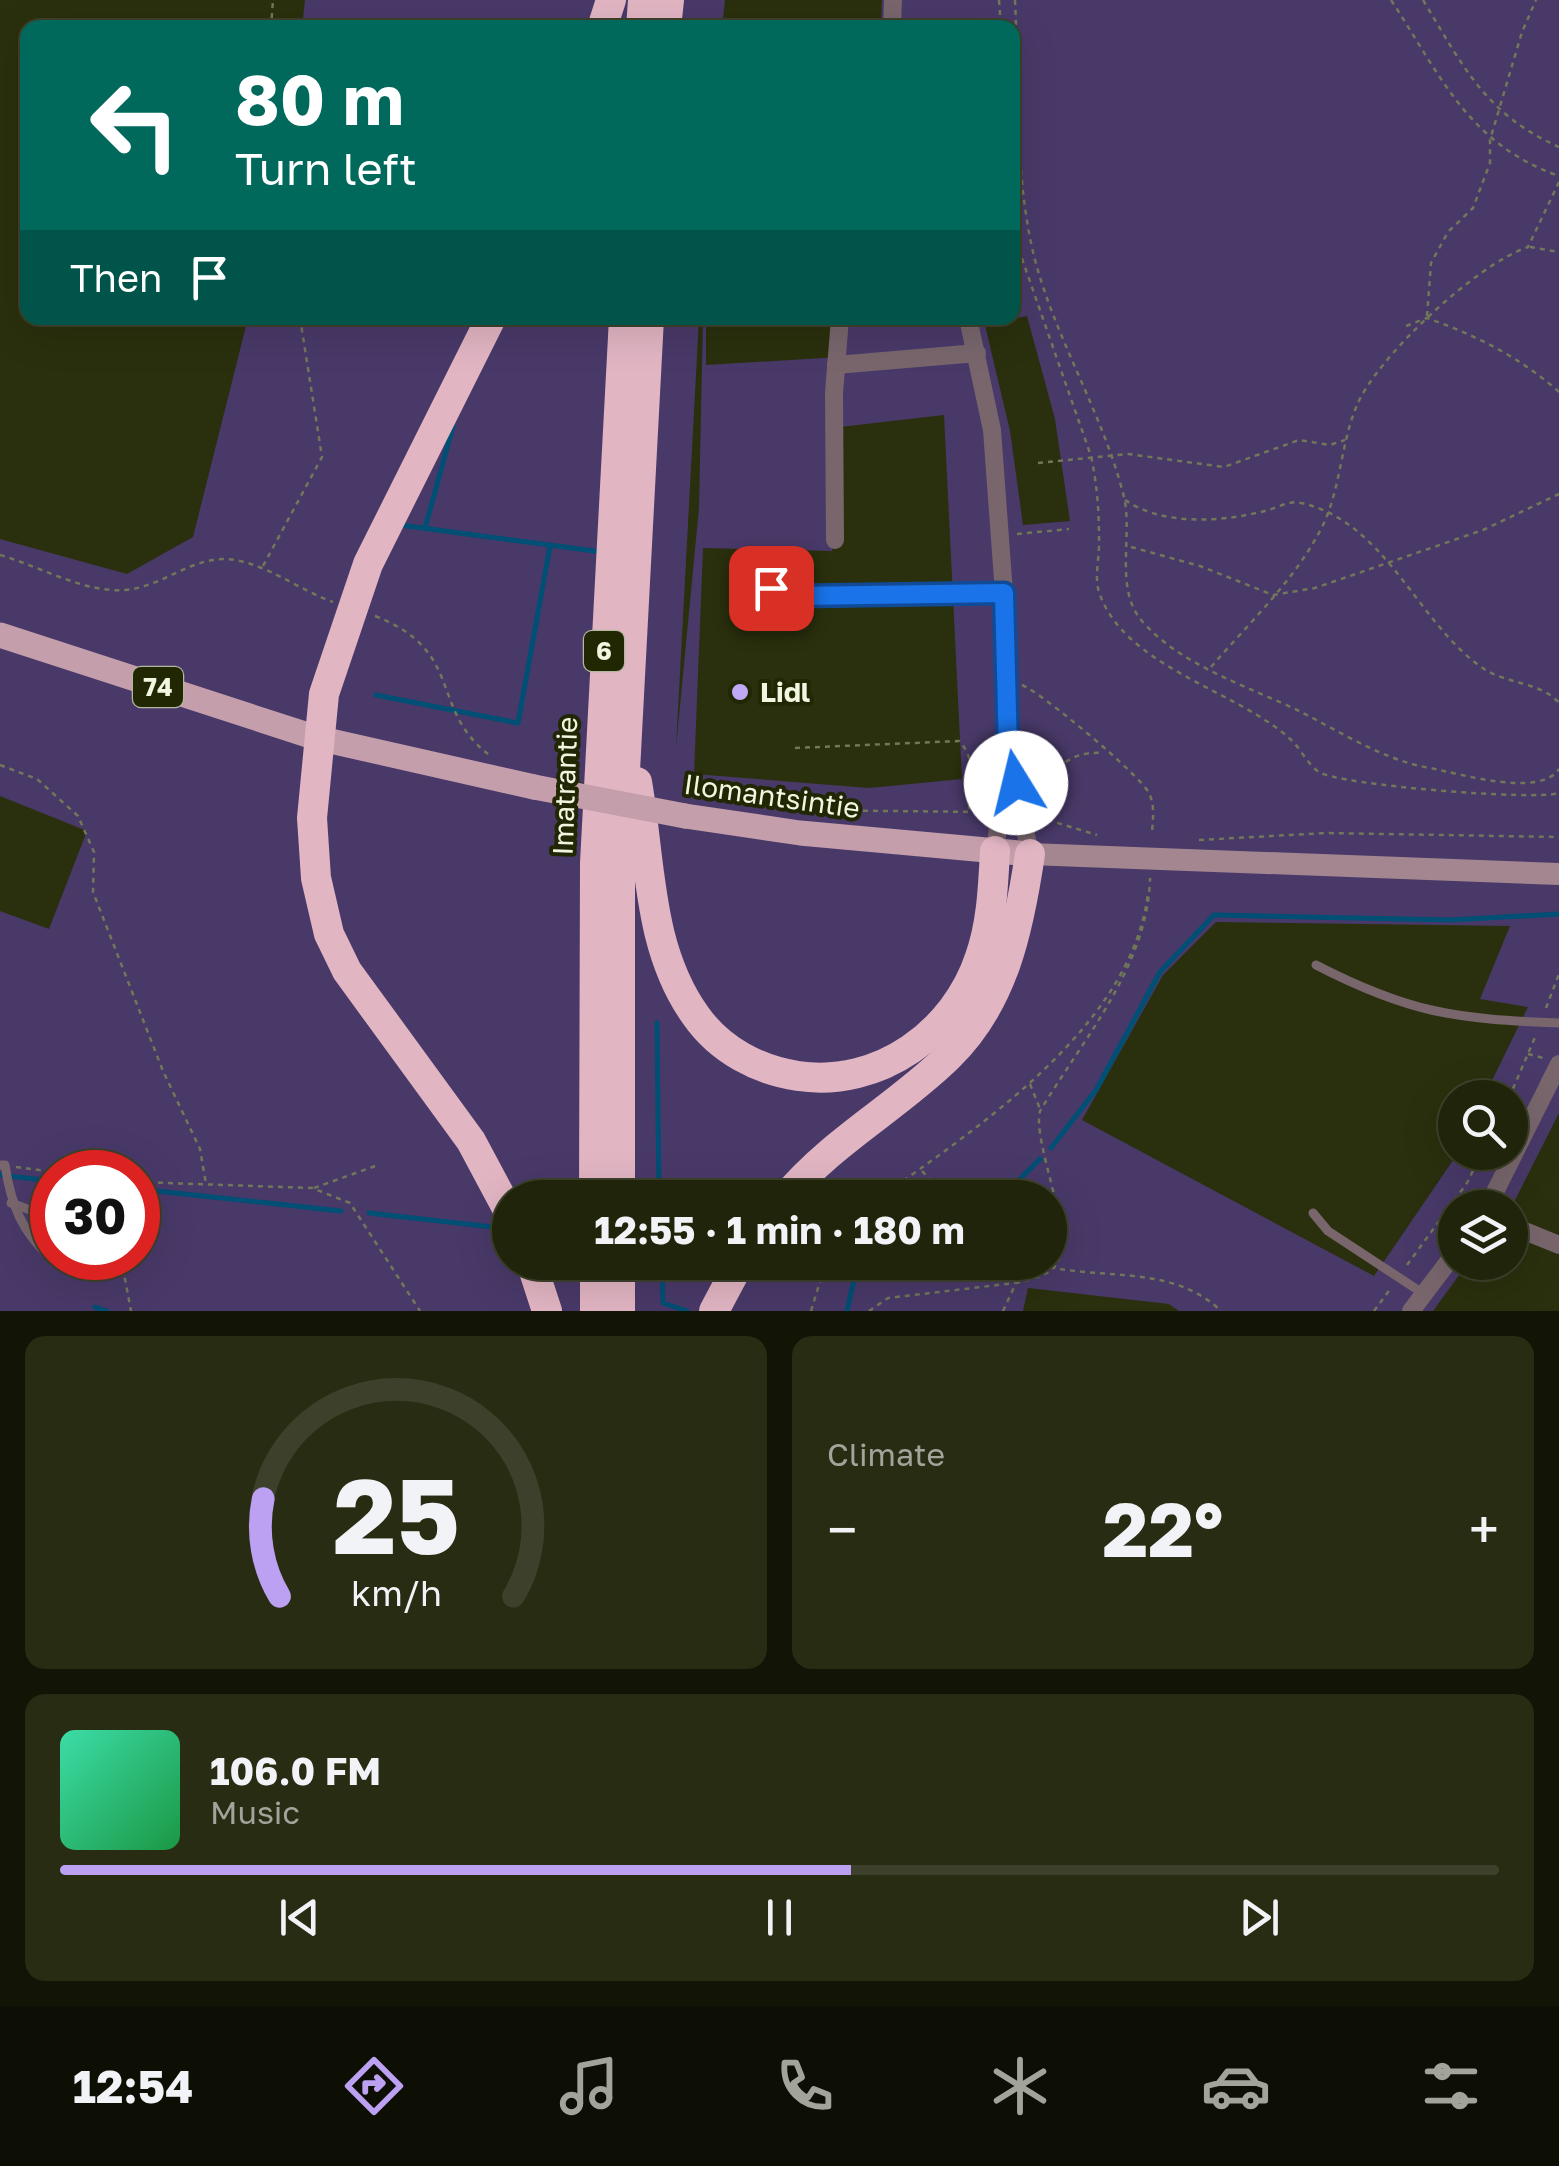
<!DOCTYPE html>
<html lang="en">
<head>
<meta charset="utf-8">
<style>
  body { margin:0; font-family:"Golos Text",sans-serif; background:#282c13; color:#f1f3f6; height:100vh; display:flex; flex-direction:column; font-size:38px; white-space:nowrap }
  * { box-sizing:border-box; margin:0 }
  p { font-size:32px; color:#a2a49c }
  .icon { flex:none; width:55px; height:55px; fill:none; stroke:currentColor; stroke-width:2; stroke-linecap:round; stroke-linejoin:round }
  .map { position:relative; height:1311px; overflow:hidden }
  .details { display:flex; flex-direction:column; gap:25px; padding:25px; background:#121406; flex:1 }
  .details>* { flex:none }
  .banner { position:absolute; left:20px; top:20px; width:1000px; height:305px; border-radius:20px; box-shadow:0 10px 40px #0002,0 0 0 2px #3d412b; background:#00695c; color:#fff; overflow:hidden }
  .buttons { position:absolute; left:1438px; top:1080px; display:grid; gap:20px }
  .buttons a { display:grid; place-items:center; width:90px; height:90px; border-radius:50%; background:#20240a; box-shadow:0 10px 40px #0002,0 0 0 2px #3d412b; font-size:50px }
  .speed { position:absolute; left:30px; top:1150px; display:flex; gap:20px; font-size:50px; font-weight:700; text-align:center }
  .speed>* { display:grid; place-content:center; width:130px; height:130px; border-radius:50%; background:#20240a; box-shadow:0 10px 40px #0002,0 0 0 2px #3d412b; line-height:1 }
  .speed .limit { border:15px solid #d22; background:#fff; color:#111 }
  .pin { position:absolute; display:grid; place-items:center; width:85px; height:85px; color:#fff; margin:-42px; border-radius:20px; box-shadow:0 5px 15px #0006 }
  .me { position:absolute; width:110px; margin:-55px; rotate:351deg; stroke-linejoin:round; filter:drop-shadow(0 0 8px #0008) }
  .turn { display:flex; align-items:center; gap:35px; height:210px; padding:0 50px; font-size:45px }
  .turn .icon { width:130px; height:130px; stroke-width:2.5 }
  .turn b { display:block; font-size:70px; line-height:85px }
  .then { display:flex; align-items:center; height:95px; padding:0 50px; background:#0003; gap:20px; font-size:38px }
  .big { font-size:75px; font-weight:700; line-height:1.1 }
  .details .card { flex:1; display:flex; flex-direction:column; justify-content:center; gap:15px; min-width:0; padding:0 35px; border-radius:20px; background:#282c13 }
  .details .dial { align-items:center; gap:0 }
  .dial svg { height:260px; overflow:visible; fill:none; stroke:#3d412b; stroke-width:7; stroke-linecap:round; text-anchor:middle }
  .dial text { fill:#f1f3f6; stroke:none }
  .song { display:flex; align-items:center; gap:30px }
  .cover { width:120px; height:120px; border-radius:15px; background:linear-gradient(135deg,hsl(160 70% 55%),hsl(140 70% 35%)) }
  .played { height:10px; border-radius:5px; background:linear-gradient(90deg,#bca0f2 55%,#3d412b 55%) }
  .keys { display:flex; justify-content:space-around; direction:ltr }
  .heat { display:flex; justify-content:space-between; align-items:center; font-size:55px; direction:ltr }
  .details .tiles { flex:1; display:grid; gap:25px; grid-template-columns:1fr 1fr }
  .card:last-child { grid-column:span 2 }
  .trip { position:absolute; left:492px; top:1180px; width:575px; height:100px; border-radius:50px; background:#20240a; box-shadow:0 10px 40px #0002,0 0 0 2px #3d412b; font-weight:700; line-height:100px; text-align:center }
  .dock { display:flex; height:160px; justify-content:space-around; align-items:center; background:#0d0e04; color:#a2a49c }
  .dock .icon { width:70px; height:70px }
  .dock .active { color:#bca0f2 }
  .dock b { font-size:45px; color:#f1f3f6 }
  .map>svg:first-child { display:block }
</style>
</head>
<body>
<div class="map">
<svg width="1559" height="1311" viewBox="0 0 1559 1311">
  <rect width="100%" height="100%" fill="#2a300d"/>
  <g fill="#493969" fill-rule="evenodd">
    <polygon points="305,0 725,0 722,27 302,28"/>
    <path d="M882,0H1559V872L935,842L672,803L556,777L543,785L314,731L305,874L496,1204L510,1237V1262L521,1263L537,1311H0V911L49,929L87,831L0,796V539L127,574L193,537L248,318H699L676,748L699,508L703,318H706V365L840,357L844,318H1012V28L881,27ZM1027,316L1055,419L1070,521L1023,525L1010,431L985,325ZM944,415L962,779L869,788L694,774L703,548L832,551L831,428ZM52,1172H138V1258H52Z"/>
    <path d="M322,748L637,819L656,942L715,1043L839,1082L947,1022L999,858L1559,877V1113L1514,1202L1522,1221L1510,1233V1208H1455V1262L1468,1263L1433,1311H1179L1169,1304L1028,1288L1023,1311H554L537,1263L1050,1262V1198L510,1197L334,932ZM1216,922L1510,926L1480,999L1528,1007L1484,1097L1510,1098V1152L1458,1153L1374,1276L1082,1120L1163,975Z"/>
    <polygon points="647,819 991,857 988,903 939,1019 841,1072 745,1054 683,987"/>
  </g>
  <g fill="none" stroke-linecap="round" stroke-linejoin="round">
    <g stroke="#004f75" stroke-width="5">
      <polyline points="400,525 602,552"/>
      <polyline points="425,528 453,426"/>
      <polyline points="376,695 518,723 550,546"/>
      <polyline points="657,1023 659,1198"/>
      <polyline points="1051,1148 1096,1090 1160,972 1214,915 1450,920 1559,914"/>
      <polyline points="0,1175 52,1181"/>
      <polyline points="138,1189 341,1211"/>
      <polyline points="1001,1198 1040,1159"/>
      <polyline points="369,1213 510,1229"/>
      <polyline points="662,1262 663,1303 687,1311"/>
      <polyline points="883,1262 935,1262"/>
      <polyline points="95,1307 107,1311"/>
      <polyline points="847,1311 858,1262"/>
    </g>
    <g stroke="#717759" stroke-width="2.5" stroke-dasharray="5 5" stroke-linecap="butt">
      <polyline points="999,0 1001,28"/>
      <path d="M1015,0C1019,85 1014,173 1034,256C1055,339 1103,413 1124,497C1133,536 1114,589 1142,621C1181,666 1248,686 1299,711C1341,732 1383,760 1430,768C1461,774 1540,798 1559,769"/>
      <path d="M1391,0C1441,76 1468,144 1559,176"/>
      <path d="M1423,0C1463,66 1485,114 1559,147"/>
      <polyline points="271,28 273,0"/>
      <path d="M1012,230L1091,456C1097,484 1099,510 1099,539C1100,554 1094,577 1099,592C1124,667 1236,690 1289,738C1300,747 1307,764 1319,772C1338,785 1536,801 1559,793"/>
      <polyline points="1530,247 1559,252"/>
      <polyline points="1427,316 1431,263 1448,232 1473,208 1490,163 1490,140 1522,32 1536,0"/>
      <path d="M1406,326L1427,318C1475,335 1520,357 1559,392"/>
      <polyline points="1038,463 1128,454 1224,467 1299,440 1330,445 1345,440"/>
      <path d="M1125,500C1163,526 1221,522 1265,511C1277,508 1289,500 1301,503C1386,521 1418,625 1484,669C1507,684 1541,682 1559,703"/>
      <polyline points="1017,534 1069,529"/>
      <polyline points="1131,547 1200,566 1273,595 1315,588 1483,530 1559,494"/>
      <path d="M0,555C39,566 84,593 125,590C164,587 195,553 235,560C270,566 299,590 333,602"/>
      <polyline points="263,566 322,457 300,318"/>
      <path d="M375,616C465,651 429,708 488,754"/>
      <path d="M1211,667C1250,622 1298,577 1324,523C1341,485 1341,443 1357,405C1378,356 1477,264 1528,247L1559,182"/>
      <path d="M1022,685C1042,693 1139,774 1149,793C1155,806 1153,818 1152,832"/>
      <path d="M795,748L959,741C977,758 970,788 969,810"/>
      <polyline points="0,765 37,779 78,816 94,852 93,892 163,1071 200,1149 206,1184"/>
      <polyline points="793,810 985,812"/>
      <path d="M1043,815C1043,778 1062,750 1104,753"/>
      <polyline points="1038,817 1097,835"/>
      <polyline points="1199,840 1326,833 1559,837"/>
      <polyline points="1546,1008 1559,974"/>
      <polyline points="1528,1054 1543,1058"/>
      <polyline points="1030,1084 1040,1109"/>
      <polyline points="1509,1098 1536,1035"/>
      <polyline points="16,1167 54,1172"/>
      <polyline points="922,1171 949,1198"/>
      <polyline points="138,1182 312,1188 350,1203 420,1311"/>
      <polyline points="314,1188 378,1165"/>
      <path d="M879,1198C980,1126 1132,1026 1148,893"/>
      <polyline points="121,1258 131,1311"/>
      <path d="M1031,1262C1094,1283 1169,1261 1221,1311"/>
      <polyline points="1407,1265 1467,1183 1482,1152"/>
      <polyline points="811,1311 826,1262"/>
      <polyline points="869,1311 888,1298 1015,1283"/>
      <path d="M1003,1311L1016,1283C1029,1279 1050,1276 1057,1263C1075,1233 1032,1142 1040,1111C1084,1038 1148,965 1150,878"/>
      <polyline points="1374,1311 1391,1288"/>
    </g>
    <g stroke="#78666c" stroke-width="9">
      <polyline points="771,587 798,596 1004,593"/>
      <path d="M1316,965C1409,1013 1455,1019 1559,1023"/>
      <path d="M0,1165H5C11,1204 21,1231 51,1258H61"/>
      <polyline points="11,1203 52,1218"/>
      <polyline points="1313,1213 1328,1231 1424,1294"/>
    </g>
    <g stroke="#78666c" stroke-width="18">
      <polyline points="892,28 893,0"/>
      <polyline points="968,318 992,430 1004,593 1008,751 995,851"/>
      <polyline points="836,365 977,353"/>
      <polyline points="835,540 834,393 840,318"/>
      <polyline points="1011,761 1030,854"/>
      <polyline points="1487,1208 1559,1064"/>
      <polyline points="1510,1225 1559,1245"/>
      <polyline points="1411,1311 1455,1253"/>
    </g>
    <polyline stroke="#a3868f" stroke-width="22" points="1030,854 1559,874"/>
    <g stroke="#c49eaa" stroke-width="25">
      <polyline points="0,635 317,738 534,787"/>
      <polyline points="685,816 800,833 1030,854"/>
    </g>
    <g stroke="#e2b5c3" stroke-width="30">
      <polyline points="602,28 611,0"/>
      <polyline points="641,28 643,0"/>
      <polyline points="666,28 669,0"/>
      <polyline points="491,318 368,564 324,694 312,818 316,878 329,934 347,971 471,1141 510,1214"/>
      <path d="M637,782C651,862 647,948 696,1016C720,1050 758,1070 798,1076C879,1088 955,1033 980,957C992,923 993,886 995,851"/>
      <polyline points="594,1198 595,863 624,318"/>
      <polyline points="620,1198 620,865 649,318"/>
      <path d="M785,1198C831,1142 897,1107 948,1057C1004,1003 1019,928 1030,854"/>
      <polyline points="531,1262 547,1311"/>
      <polyline points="595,1311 595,1262"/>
      <polyline points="620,1311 620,1262"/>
      <polyline points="714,1311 740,1262"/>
    </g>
    <polyline stroke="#c49eaa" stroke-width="25" points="534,787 685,816"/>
  </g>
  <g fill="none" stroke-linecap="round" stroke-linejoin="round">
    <defs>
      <polyline id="route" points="771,588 798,596 1004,593 1008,751 1016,783"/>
    </defs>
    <use href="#route" stroke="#114b97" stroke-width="25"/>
    <use href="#route" stroke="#1a73e8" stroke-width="18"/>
  </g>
  <circle fill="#bfa8f4" stroke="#212603" stroke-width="4" cx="740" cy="692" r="10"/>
  <g text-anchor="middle" stroke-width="8" stroke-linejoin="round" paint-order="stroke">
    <g fill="#212603" stroke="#b3b89e" stroke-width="2.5">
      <rect x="584" y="631" width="40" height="40" rx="8"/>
      <rect x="133" y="667" width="50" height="40" rx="8"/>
    </g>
    <g font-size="25" font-weight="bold" fill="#f1f6e1">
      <text x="604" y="660">6</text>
      <text x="158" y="696">74</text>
    </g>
    <g font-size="28" font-weight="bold" fill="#f1f6e1" stroke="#212603" text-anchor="start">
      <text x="760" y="702">Lidl</text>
    </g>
    <g font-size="28" fill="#f1f6e1" stroke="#212603">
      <text transform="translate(565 786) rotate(-88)" y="10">Imatrantie</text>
      <text transform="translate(772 796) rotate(8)" y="10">Ilomantsintie</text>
    </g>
  </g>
</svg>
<div class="buttons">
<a><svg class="icon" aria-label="search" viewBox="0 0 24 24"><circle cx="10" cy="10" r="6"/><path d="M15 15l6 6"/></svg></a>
<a><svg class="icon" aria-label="layers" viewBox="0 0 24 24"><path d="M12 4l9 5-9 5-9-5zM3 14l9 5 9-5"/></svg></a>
</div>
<div class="speed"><div class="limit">30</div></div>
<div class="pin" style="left:771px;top:588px;background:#d93025"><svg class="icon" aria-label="arrive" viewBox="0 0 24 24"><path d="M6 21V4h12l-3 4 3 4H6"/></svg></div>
<svg class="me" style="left:1016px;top:783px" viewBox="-20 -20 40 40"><circle r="19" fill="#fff"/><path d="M0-13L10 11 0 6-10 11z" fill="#1a73e8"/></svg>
<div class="trip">12:55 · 1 min · 180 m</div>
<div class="banner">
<div class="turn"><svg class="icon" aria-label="left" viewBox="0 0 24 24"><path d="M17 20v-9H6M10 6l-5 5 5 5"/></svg><div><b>80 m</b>Turn left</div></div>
<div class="then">Then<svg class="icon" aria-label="arrive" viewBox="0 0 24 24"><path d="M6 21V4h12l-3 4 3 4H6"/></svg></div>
</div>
</div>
<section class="details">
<div class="tiles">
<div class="card dial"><svg viewBox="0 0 100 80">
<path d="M14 69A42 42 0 1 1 86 69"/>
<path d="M14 69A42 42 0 0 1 9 39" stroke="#bca0f2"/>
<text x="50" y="56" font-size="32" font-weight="700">25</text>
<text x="50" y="72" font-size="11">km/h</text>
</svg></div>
<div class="card"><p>Climate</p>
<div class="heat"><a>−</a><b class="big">22°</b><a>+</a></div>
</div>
<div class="card">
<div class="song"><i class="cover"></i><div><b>106.0 FM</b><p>Music</p></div></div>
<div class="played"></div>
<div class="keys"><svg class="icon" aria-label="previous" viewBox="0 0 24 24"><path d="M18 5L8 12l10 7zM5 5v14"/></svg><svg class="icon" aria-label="pause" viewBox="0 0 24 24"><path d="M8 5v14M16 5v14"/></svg><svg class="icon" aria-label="next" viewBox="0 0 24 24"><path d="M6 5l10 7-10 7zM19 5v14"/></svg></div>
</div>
</div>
</section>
<nav class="dock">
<b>12:54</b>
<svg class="icon active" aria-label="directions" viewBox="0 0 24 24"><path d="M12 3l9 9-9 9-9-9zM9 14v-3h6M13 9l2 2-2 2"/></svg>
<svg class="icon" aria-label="music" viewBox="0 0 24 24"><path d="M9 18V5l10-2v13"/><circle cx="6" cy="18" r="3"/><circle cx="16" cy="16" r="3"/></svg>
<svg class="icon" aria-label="phone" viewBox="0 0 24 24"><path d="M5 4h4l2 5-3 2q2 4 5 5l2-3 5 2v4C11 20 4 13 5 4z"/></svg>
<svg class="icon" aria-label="climate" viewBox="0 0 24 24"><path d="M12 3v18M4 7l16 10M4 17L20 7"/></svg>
<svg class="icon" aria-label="car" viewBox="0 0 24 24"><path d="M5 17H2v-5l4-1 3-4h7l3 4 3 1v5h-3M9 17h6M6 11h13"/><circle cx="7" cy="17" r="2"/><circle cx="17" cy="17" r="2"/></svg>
<svg class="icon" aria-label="filters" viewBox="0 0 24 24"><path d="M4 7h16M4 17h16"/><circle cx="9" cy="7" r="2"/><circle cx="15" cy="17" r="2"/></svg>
</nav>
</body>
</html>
